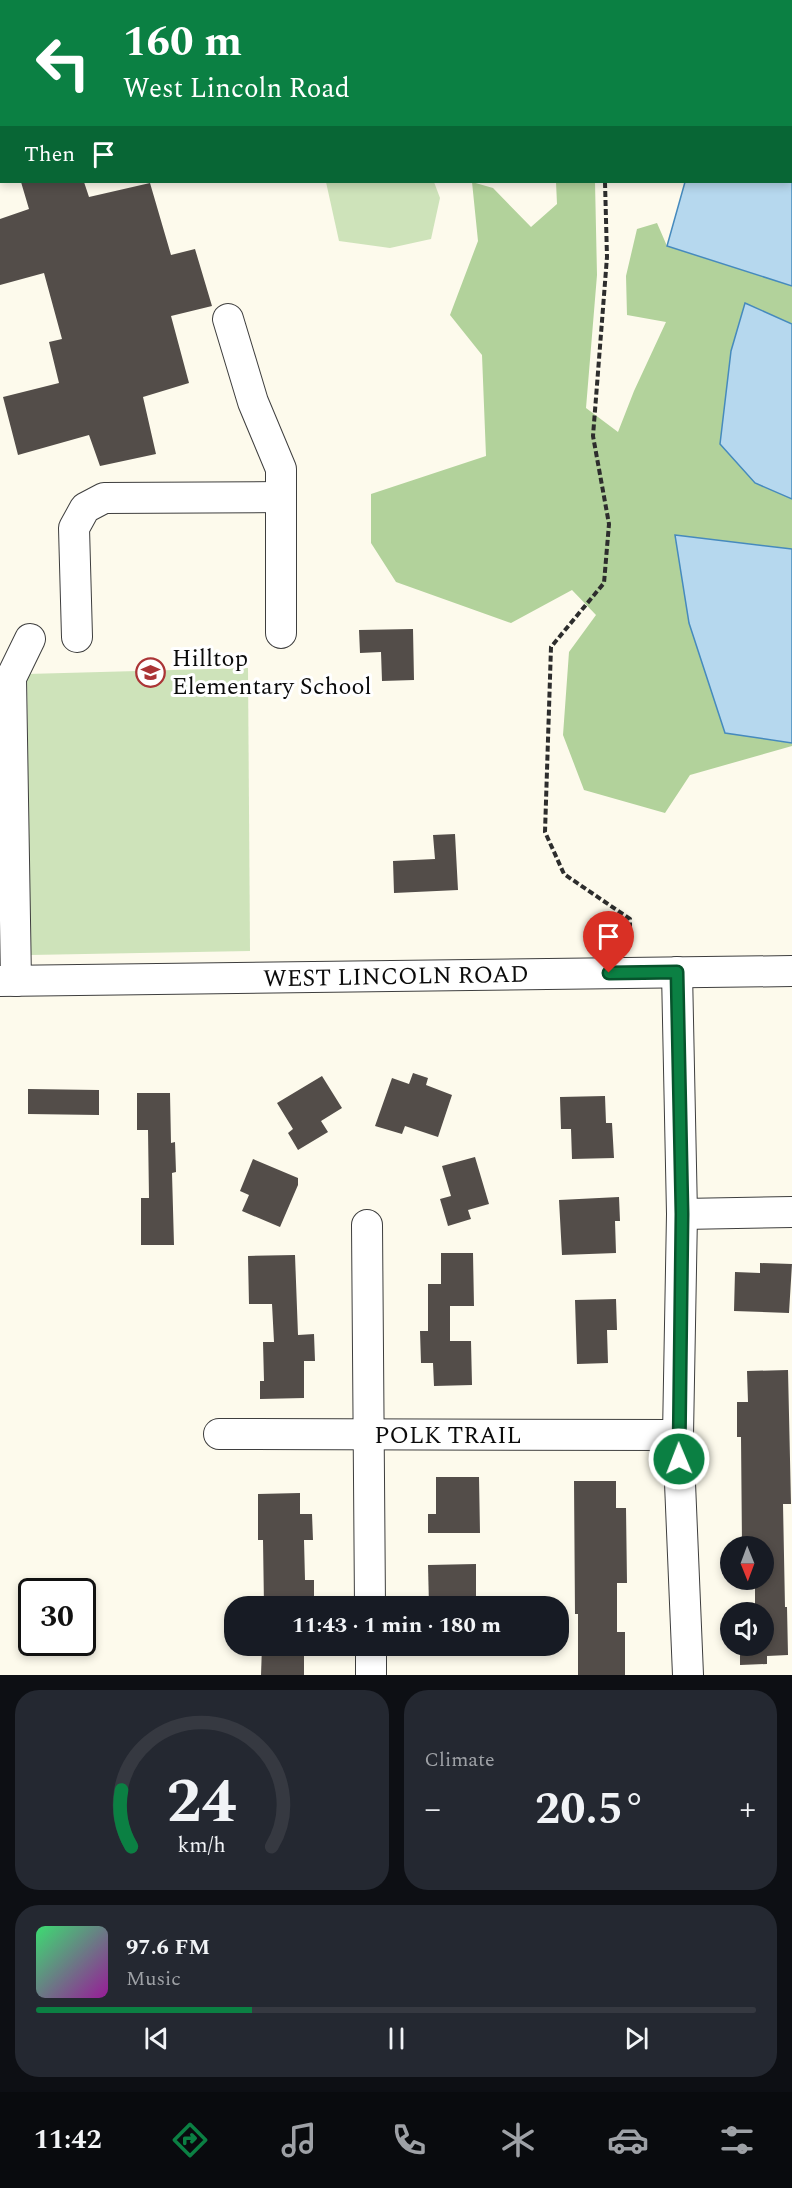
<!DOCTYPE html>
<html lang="en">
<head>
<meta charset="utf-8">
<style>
  body { margin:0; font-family:Spectral,serif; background:#242831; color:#f1f3f6; height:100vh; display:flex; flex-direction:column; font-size:22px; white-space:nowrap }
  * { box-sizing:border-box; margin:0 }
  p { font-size:20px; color:#9ea1a6 }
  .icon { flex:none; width:33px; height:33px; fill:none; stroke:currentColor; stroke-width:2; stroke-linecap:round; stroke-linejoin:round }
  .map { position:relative; height:1675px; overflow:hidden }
  .details { display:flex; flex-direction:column; gap:15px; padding:15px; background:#0d0f14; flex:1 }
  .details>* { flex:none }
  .top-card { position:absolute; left:0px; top:0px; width:792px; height:183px; box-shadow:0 3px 9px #0003; background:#0b8043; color:#fff; overflow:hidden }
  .needle { width:39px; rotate:179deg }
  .buttons { position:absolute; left:720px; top:1536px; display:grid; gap:12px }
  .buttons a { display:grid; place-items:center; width:54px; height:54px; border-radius:50%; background:#171b24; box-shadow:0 3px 9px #0003; font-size:30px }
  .speed { position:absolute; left:18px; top:1578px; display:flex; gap:12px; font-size:30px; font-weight:700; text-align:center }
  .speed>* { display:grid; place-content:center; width:78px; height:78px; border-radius:50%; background:#171b24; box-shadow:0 3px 9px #0003; line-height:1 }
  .speed .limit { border:3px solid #111; border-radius:9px; background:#fff; color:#111 }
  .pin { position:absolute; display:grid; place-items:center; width:51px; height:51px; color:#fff; margin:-62px -26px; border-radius:50% 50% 50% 0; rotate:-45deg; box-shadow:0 0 6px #0007 }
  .pin .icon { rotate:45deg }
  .me { position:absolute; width:66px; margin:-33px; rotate:359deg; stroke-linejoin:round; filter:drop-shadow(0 0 4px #0008) }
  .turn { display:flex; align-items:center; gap:21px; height:126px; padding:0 24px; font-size:27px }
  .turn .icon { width:78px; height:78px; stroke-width:2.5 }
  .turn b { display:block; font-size:42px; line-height:51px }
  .then { display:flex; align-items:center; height:57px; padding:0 24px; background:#0003; gap:12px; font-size:22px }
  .big { font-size:45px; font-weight:700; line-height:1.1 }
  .details .tile { flex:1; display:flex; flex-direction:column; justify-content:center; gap:9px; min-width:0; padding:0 21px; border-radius:24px; background:#242831 }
  .details .dial { align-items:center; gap:0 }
  .dial svg { height:156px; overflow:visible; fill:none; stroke:#363941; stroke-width:7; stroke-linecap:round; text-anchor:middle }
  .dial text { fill:#f1f3f6; stroke:none }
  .song { display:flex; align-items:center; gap:18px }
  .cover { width:72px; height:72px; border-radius:9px; background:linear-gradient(135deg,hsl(140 70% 55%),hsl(300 70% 35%)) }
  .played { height:6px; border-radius:3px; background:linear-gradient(90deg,#0b8043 30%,#363941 30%) }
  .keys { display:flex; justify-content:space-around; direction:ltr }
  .heat { display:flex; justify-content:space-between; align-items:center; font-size:33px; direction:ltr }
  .details .tiles { flex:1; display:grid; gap:15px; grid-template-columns:1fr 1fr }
  .tile:last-child { grid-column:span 2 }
  .trip { position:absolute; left:224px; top:1596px; width:345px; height:60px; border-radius:24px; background:#171b24; box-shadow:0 3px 9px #0003; font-weight:700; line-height:60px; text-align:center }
  .tab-bar { display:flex; height:96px; justify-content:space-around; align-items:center; background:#090b0e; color:#9ea1a6 }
  .tab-bar .icon { width:42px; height:42px }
  .tab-bar .selected { color:#0b8043 }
  .tab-bar b { font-size:27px; color:#f1f3f6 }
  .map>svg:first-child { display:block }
</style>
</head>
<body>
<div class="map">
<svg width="792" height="1675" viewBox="0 0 792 1675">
  <rect width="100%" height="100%" fill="#fdfaec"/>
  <g fill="#cee3ba">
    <polygon points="326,182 434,182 440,198 431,239 390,248 339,241"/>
    <polygon points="248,668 250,951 30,955 27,674"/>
  </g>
  <g fill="#b2d29b">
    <polygon points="351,0 592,0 592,1 351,2"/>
    <polygon points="472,182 493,188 531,227 557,204 556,182 595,182 597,275 586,408 618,432 634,391 666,322 627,315 626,276 637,229 657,223 667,246 792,286 792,549 675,535 725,733 792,743 792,746 690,775 665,813 584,790 563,735 569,652 596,615 572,590 511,623 396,582 371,543 371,494 486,456 482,355 450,315 478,241"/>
  </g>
  <g fill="#b6d8ee" stroke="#468abd" stroke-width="1.5">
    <polygon points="739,0 792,0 792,286 667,246 685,182 790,182 790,2 738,1"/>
    <polygon points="745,303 792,324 792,499 755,483 720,444 731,351"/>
    <polygon points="675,535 792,549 792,743 725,733 689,623"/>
  </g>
  <g fill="#534d49">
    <polygon points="21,182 84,182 89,197 150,183 171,255 195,249 212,306 171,316 189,383 143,397 156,454 100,466 89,435 18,455 3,397 59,383 49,342 62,339 44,273 0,285 0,219 29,209"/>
    <polygon points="413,629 414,680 382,681 381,652 360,653 359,630"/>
    <polygon points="455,834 458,890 394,893 393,861 435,859 433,835"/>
    <polygon points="413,1073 428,1078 426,1085 452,1095 438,1137 405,1126 402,1134 375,1126 392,1078 409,1084"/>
    <polygon points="322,1076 342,1108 321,1121 328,1132 298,1150 288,1133 293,1129 277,1103"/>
    <polygon points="28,1089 99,1090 99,1115 28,1114"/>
    <polygon points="137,1093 170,1093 171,1143 175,1142 176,1172 172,1173 174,1245 141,1245 141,1198 149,1198 148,1130 137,1130"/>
    <polygon points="605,1096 606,1123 612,1123 614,1158 572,1159 571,1129 561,1129 560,1097"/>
    <polygon points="475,1157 489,1204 468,1210 471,1219 448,1226 440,1199 451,1196 442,1166"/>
    <polygon points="253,1159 298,1178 298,1185 280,1227 242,1211 249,1195 240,1191"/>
    <polygon points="619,1197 620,1221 615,1221 616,1253 562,1255 559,1200"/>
    <polygon points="441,1253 473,1253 474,1306 450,1306 450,1341 471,1341 472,1385 434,1386 433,1363 421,1363 420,1331 428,1331 428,1284 441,1284"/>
    <polygon points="295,1255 298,1335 314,1334 315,1361 304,1361 304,1398 260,1399 260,1381 264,1381 263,1342 274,1342 272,1304 249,1304 248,1256"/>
    <polygon points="760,1263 792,1264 789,1313 734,1311 735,1272 760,1273"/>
    <polygon points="616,1299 617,1330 607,1330 608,1363 577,1364 575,1300"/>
    <polygon points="788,1370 791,1504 783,1504 785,1607 787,1607 788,1655 767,1656 767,1664 740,1665 740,1646 764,1646 764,1612 755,1612 755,1580 764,1580 764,1546 742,1546 741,1437 737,1437 737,1402 748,1402 747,1371"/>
    <polygon points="436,1477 479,1477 480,1533 428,1533 428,1514 436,1514"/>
    <polygon points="574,1481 616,1481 616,1508 626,1508 627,1583 617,1583 617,1632 625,1632 625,1675 578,1675 578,1614 575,1614"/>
    <polygon points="300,1493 300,1514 312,1514 313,1540 304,1540 305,1580 314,1580 314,1606 264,1606 263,1540 258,1540 258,1494"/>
    <polygon points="476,1564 476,1606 429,1606 428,1565"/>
    <polygon points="262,1646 304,1646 304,1675 261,1675"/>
  </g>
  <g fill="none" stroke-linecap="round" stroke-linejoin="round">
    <defs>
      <g id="minor">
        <polyline points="228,319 253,402 281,469 281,633"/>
        <polyline points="77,637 74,528 85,508 104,498 281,497"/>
        <polyline points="677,972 682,1214 678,1435 688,1675"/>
        <polyline points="0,981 792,971"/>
        <polyline points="16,981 11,678 30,639"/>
        <polyline points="682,1214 792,1212"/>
        <polyline points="367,1225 370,1606"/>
        <polyline points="219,1434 678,1435"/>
        <polyline points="371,1646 371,1675"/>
      </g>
    </defs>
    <use href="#minor" stroke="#3e3e3e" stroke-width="32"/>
    <g stroke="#2d2d2d" stroke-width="4" stroke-dasharray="6 3" stroke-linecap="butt">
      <polyline points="599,0 599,2"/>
      <polyline points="605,182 607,257 593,436 609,524 604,583 551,647 545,832 564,874 630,919 630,948"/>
    </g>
    <use href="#minor" stroke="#fff" stroke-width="30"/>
  </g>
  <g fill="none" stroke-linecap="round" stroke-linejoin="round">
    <defs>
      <polyline id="route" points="609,973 677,972 682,1214 679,1459"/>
    </defs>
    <use href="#route" stroke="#07532c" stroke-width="15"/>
    <use href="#route" stroke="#0b8043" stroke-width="10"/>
  </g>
  <defs>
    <symbol id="school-ring" viewBox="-11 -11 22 22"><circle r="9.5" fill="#fff" stroke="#ab3436" stroke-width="1.5"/><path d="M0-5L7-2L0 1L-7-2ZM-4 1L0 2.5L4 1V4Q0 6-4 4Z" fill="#ab3436"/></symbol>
  </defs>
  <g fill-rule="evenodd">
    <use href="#school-ring" x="134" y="656" width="33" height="33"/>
  </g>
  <g text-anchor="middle" stroke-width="6" stroke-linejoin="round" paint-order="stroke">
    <g font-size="24" fill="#0b0b0b" stroke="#fff" text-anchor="start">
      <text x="172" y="666">Hilltop<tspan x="172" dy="28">Elementary School</tspan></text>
    </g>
    <g font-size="24" fill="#0b0b0b" stroke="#fff">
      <text transform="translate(396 976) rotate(-1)" y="8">WEST LINCOLN ROAD</text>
      <text x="448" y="1443">POLK TRAIL</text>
    </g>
  </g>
</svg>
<div class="buttons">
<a><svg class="needle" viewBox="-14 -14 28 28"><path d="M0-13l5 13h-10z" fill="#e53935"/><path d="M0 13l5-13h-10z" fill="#9ea1a6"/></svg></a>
<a><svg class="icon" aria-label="sound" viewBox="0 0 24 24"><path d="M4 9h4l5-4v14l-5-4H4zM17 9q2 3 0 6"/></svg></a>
</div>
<div class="speed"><div class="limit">30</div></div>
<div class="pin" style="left:609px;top:973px;background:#d93025"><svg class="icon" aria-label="arrive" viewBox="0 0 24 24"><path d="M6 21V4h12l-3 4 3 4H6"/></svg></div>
<svg class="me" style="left:679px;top:1459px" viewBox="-20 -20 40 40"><circle r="17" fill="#0b8043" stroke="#fff" stroke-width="3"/><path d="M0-11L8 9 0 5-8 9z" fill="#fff"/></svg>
<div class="trip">11:43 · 1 min · 180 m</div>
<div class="top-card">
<div class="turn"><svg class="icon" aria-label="left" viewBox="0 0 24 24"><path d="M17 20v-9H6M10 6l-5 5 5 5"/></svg><div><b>160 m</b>West Lincoln Road</div></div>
<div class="then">Then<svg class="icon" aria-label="arrive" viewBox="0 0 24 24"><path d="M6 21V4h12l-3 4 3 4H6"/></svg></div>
</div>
</div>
<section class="details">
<div class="tiles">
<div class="tile dial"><svg viewBox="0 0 100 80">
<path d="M14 69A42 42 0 1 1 86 69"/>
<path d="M14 69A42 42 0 0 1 9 40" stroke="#0b8043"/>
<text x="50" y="56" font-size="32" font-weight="700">24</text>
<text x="50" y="72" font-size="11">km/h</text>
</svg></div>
<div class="tile"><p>Climate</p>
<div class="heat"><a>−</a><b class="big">20.5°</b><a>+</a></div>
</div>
<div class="tile">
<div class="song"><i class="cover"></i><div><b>97.6 FM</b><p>Music</p></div></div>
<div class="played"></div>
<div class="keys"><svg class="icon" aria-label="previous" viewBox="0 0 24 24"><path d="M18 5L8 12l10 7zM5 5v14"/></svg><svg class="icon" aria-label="pause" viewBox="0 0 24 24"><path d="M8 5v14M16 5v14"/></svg><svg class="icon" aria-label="next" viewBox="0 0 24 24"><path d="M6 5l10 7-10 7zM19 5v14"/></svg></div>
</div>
</div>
</section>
<nav class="tab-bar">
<b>11:42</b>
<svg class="icon selected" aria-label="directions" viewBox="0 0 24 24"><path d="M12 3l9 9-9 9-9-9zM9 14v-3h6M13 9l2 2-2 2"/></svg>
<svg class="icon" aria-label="music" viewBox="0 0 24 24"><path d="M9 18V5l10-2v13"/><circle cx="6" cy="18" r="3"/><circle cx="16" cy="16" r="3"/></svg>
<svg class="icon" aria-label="phone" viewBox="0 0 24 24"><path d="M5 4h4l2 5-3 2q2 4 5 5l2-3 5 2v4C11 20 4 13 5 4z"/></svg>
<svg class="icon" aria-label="climate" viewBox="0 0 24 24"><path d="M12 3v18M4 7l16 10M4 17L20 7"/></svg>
<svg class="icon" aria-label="car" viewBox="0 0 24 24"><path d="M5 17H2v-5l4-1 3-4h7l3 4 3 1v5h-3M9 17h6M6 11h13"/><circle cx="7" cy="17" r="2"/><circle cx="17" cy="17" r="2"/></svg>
<svg class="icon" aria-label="filters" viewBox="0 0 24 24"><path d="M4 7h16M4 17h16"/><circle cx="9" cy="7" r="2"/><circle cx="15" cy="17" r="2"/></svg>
</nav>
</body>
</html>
